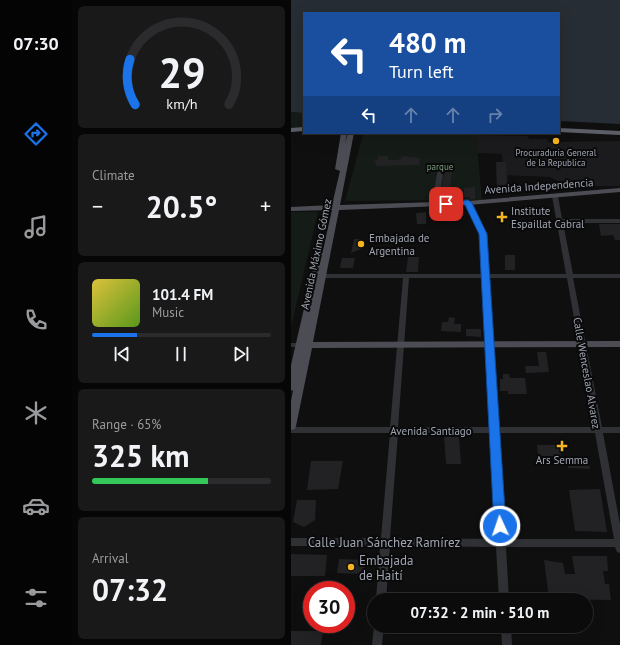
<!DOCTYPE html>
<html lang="en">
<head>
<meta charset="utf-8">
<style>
  body { margin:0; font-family:"PT Sans",sans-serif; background:#19191a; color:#f1f3f6; height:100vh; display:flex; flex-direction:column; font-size:15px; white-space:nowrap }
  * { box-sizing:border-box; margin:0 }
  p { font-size:13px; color:#9a9b9d }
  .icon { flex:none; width:22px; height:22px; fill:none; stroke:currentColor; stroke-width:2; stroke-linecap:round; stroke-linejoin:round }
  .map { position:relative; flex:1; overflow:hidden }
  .drawer { display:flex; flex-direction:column; gap:6px; padding:6px; background:#060607; width:219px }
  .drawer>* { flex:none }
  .top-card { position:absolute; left:12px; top:12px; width:257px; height:122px; border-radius:0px; box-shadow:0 4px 16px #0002,0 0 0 1px #2b2b2d; background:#1a4fa0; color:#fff; overflow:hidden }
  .speed { position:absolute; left:12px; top:581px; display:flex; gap:8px; font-size:20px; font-weight:700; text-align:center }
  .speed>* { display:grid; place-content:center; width:52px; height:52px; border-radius:50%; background:#0b0b0c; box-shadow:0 4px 16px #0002,0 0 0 1px #2b2b2d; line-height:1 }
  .speed .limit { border:6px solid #d22; background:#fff; color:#111 }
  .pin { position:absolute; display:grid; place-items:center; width:34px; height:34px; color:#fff; margin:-17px; border-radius:8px; box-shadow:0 2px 6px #0006 }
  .me { position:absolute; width:44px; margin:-22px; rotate:357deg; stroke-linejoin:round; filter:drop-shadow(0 0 3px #0008) }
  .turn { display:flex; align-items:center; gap:14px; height:84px; padding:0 20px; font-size:18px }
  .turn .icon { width:52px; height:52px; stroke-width:2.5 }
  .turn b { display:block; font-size:28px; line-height:34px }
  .lanes { display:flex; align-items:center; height:38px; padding:0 20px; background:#0003; justify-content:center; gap:20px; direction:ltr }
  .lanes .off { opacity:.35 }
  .big { font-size:30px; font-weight:700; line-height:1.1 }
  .drawer .card { flex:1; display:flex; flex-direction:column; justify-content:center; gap:6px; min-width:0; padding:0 14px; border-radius:6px; background:#19191a }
  .drawer .dial { align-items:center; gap:0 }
  .dial svg { height:104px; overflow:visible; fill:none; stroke:#2b2b2d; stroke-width:7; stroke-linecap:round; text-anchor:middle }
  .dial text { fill:#f1f3f6; stroke:none }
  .song { display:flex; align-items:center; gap:12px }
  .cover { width:48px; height:48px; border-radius:6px; background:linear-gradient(135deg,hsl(50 70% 55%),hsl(90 70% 35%)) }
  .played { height:4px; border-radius:2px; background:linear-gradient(90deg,#1a73e8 25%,#2b2b2d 25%) }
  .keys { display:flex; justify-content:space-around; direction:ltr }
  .heat { display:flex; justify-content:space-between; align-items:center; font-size:22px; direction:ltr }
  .charge { height:6px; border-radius:3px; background:linear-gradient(90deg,#34c759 65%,#2b2b2d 0) }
  .trip { position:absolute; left:76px; top:593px; width:226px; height:40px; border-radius:20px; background:#0b0b0c; box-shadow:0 4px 16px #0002,0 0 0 1px #2b2b2d; font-weight:700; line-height:40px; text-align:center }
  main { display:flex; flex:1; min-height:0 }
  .dock { display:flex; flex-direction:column; width:72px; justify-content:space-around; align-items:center; background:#040405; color:#9a9b9d }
  .dock .icon { width:28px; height:28px }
  .dock .selected { color:#1a73e8 }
  .dock b { font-size:18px; color:#f1f3f6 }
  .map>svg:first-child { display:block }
</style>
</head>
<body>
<main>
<nav class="dock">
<b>07:30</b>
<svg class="icon selected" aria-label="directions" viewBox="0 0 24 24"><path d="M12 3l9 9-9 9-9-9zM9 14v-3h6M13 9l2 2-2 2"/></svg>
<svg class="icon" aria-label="music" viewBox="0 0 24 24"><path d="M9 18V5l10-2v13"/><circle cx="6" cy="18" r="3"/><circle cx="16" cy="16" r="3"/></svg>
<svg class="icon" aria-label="phone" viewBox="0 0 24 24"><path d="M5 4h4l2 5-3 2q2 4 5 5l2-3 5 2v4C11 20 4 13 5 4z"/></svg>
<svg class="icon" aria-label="climate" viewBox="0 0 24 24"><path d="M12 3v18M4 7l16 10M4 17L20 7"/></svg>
<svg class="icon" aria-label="car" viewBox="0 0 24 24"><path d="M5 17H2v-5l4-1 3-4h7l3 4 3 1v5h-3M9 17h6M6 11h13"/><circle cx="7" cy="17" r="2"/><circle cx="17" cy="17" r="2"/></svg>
<svg class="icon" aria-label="filters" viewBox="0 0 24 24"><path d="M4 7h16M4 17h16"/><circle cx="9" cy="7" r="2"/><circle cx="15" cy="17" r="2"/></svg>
</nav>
<section class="drawer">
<div class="card dial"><svg viewBox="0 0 100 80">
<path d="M14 69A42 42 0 1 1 86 69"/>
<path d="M14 69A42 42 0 0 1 10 34" stroke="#1a73e8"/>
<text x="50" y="56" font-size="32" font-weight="700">29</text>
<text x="50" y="72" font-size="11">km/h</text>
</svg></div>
<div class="card"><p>Climate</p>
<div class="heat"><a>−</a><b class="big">20.5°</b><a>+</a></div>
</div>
<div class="card">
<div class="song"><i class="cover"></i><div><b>101.4 FM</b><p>Music</p></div></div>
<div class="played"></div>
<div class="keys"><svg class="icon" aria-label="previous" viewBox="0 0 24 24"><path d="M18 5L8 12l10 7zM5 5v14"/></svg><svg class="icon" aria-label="pause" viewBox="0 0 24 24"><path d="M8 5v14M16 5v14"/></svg><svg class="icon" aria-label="next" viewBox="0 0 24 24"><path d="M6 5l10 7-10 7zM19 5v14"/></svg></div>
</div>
<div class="card"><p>Range · 65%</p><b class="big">325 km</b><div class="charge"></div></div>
<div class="card"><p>Arrival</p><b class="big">07:32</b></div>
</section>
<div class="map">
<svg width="329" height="645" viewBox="0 0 329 645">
  <rect width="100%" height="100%" fill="#0f0f10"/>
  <polygon fill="#1b1b1d" points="185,135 237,136 238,139 256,139 257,142 329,141 329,186 277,186 259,177 212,175 211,154 185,153"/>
  <g fill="#151b16">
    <polygon points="0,112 13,113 13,128 0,129"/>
    <polygon points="72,135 185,135 191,200 54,201"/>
    <polygon points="0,212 27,212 0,327"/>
  </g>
  <polygon fill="#262d34" points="0,0 329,0 329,124 268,121 268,13 13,13 13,113 0,112"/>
  <g fill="#222224">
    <polygon points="87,156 97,156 97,160 106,160 111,158 111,156 129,158 128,165 85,166 84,160 87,160"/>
    <polygon points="205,162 215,162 217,191 206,191"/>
    <polygon points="151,165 162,165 158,196 150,195 154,168"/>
    <polygon points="184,187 184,199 179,199 179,197 173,197 173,188"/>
    <polygon points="135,212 135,224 126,224 125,213"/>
    <polygon points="308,224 329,224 329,240 324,240 322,235 310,236"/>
    <polygon points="63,239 71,239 71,242 74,242 73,248 60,253"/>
    <rect x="214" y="255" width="10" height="15"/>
    <polygon points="117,257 128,257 127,272 115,272"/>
    <polygon points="51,258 64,258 62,268 49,268"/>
    <polygon points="158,317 164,318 163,324 170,324 170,332 150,331 151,322 157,322"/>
    <polygon points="175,329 190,329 190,337 175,336"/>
    <polygon points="246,352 255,352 258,372 235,373 234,366 248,366"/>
    <polygon points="212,374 218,374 219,378 234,378 236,394 217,394 217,391 209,391 209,379 212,379"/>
    <polygon points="153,436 168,437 170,464 155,464"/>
    <polygon points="246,445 268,445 270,456 247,456"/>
    <polygon points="275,457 297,459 299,469 277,468"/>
    <polygon points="20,461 52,461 47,489 16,490"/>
    <polygon points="309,489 316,532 284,531 278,490"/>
    <polygon points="6,500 25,500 24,520 13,527 2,522"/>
    <polygon points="0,554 36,555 34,576 0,576"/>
    <polygon points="281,556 316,556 317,571 312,571 314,584 318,584 320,600 258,599 253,560 272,563 274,574 284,574"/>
    <polygon points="48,559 75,560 73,574 46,573"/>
    <rect x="144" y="626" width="21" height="6"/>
    <polygon points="0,631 32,631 30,645 0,645"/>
  </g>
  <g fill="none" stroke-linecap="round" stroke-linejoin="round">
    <g fill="#303135" fill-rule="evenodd">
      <polygon points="150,166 153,168 147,204 144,206 141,204 147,168"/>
      <path d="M264,194L267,196L271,219H329V223H272L282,274H329V278H282L311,427H329V433H312L329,524V553L326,552L324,547H215L218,600H208L205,547L99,546L95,600H85L89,546H0V538H90L99,433H0V427H99L112,278H31L28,276L31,274H191L189,234L174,203L177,201L180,203L195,234L198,274H275L261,196ZM118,278H191L199,427H107ZM198,278H276L302,427H207ZM107,433H199L205,539L99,538ZM208,433H304L323,539H214Z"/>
      <polygon points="0,343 9,343 13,345 9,347 0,347"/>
      <polygon points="83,626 93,626 91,645 81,645"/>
      <polygon points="210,626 220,626 221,645 211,645"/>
    </g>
    <polygon fill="#4c4d54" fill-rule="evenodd" points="50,133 56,133 54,144 57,133 63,133 49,205 177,201 329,188 329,192 177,205 48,210 22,342 329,341 329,347 21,348 5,426 4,429 0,430 0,401 2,390 0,391 0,365 26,252 27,250 32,250 41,210 0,211 0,207 41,205 49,171 44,169"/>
    <g fill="#5c5e67" fill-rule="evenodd">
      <polygon points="13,127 13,131 0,132 0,128"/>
      <polygon points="268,128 329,131 329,135 268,132"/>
    </g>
  </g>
  <polygon fill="#1a73e8" stroke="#114b97" points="177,200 181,203 196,234 215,526 213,530 209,532 205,530 203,526 188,234 174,205 155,206 151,204 155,201"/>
  <g fill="#f6b422" stroke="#0a0a0b" stroke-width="1.5">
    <circle cx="265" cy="141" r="4"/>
    <path d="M209 211h4v4h4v4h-4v4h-4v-4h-4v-4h4z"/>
    <circle cx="70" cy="244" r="4"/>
    <path d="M269 440h4v4h4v4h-4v4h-4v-4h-4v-4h4z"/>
    <circle cx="60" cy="567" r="4"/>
  </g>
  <g text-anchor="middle" stroke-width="4" stroke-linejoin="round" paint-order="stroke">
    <g font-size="9" fill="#a0a5b2" stroke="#0a0a0b">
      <text x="265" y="156">Procuraduria General<tspan x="265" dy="10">de la Republica</tspan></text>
    </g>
    <g font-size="9" fill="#769e79" stroke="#0a0a0b">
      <text x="149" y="170">parque</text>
    </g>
    <g font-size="11" fill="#a0a5b2" stroke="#0a0a0b">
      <text transform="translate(248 186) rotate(-4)" y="4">Avenida Independencia</text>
      <text transform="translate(25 254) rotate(-78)" y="4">Avenida Máximo Gómez</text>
      <text transform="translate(296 373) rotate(80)" y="4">Calle Wenceslao Alvarez</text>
      <text x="140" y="435">Avenida Santiago</text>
    </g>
    <g font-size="11" fill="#a0a5b2" stroke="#0a0a0b" text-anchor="start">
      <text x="220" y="215">Institute<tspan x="220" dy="13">Espaillat Cabral</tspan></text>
      <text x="78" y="242">Embajada de<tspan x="78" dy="13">Argentina</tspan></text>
      <text x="271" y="464" text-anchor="middle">Ars Semma</text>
    </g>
    <g font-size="13" fill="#a0a5b2" stroke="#0a0a0b">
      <text x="93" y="547">Calle Juan Sánchez Ramírez</text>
    </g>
    <g font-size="13" fill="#a0a5b2" stroke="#0a0a0b" text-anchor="start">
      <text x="68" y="565">Embajada<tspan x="68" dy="15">de Haití</tspan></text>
    </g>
  </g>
</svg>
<div class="speed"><div class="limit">30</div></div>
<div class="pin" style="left:155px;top:204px;background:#d93025"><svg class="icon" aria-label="arrive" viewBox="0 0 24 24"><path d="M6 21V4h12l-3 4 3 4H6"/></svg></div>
<svg class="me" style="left:209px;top:526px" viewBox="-20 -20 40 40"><circle r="17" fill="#1a73e8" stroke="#fff" stroke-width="3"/><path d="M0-11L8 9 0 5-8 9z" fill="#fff"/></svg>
<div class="trip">07:32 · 2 min · 510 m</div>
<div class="top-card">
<div class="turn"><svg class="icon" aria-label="left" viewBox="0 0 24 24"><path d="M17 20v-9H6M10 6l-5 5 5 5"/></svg><div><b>480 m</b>Turn left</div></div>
<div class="lanes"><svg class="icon" aria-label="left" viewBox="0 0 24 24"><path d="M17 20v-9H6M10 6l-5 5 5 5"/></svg><svg class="icon off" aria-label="ahead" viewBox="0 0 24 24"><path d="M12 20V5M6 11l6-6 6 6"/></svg><svg class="icon off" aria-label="ahead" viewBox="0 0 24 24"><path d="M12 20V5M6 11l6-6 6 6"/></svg><svg class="icon off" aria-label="right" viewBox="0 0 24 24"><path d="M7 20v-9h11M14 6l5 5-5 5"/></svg></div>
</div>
</div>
</main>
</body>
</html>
